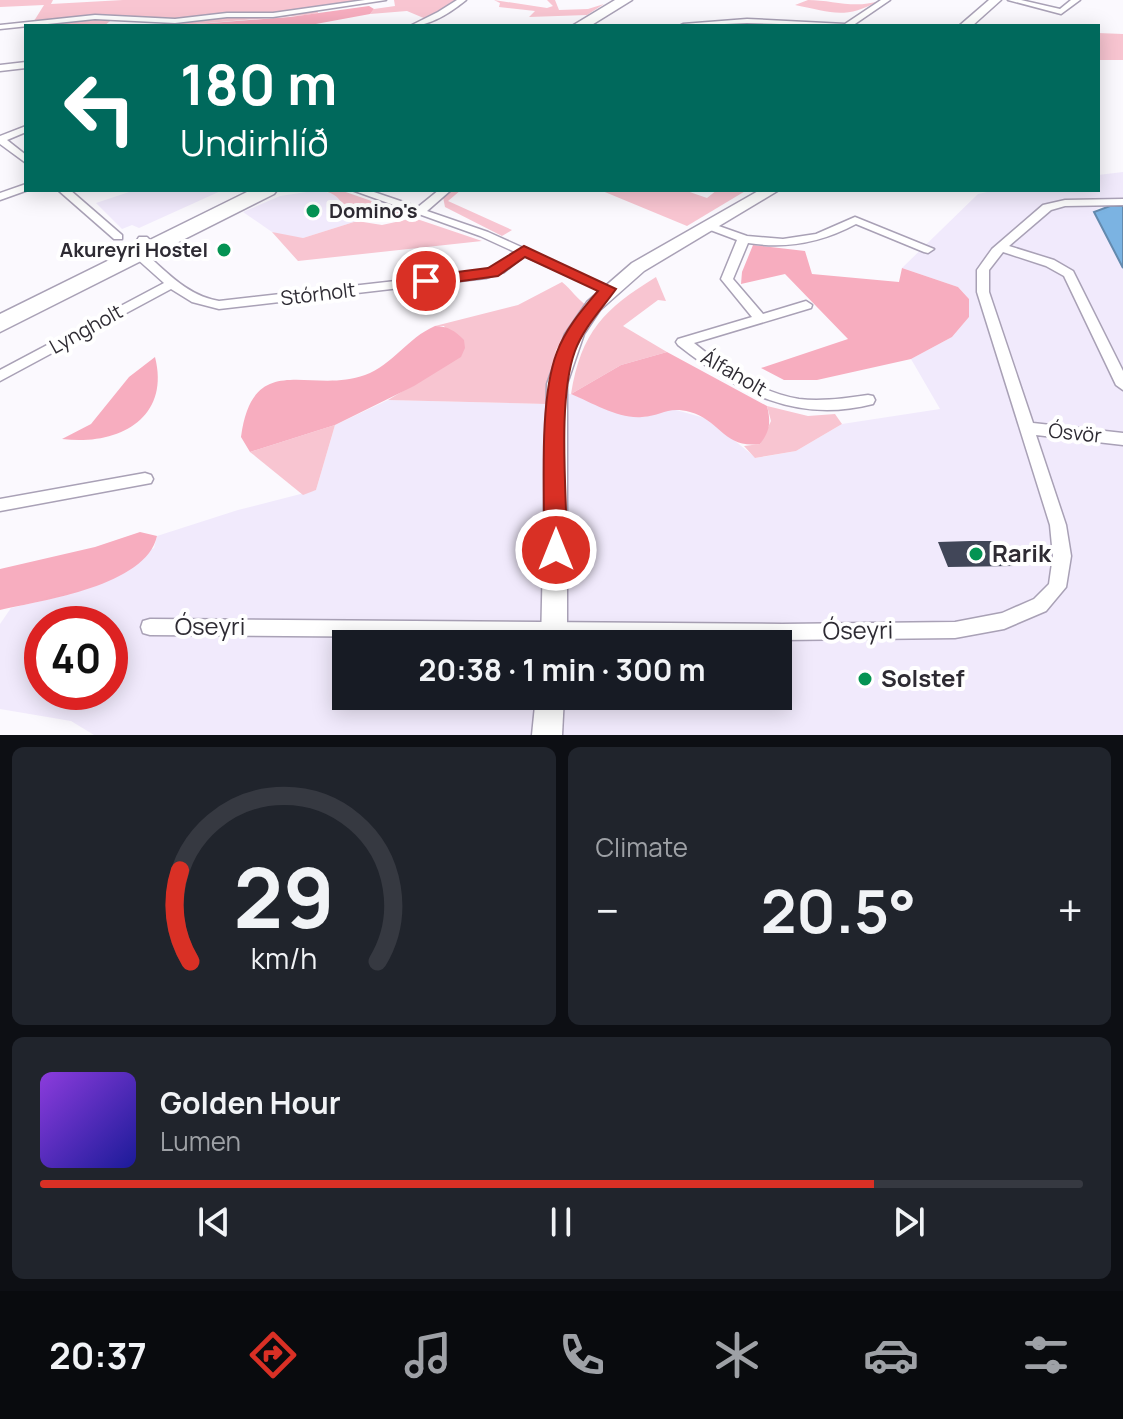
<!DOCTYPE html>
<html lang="en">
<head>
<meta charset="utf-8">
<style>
  body { margin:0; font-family:Manrope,sans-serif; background:#20242c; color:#f1f3f6; height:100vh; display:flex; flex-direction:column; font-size:30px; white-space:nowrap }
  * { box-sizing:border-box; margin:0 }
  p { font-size:26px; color:#9ea1a6 }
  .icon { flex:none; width:44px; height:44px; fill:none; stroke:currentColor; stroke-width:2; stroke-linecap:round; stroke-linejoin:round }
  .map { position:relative; height:735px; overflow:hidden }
  .side { display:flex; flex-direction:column; gap:12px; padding:12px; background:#0d0f14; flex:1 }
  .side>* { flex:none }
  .hud { position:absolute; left:24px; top:24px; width:1076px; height:168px; border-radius:0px; box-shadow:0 4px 20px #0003; background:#00695c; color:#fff; overflow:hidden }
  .speed { position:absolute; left:24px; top:606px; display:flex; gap:16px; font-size:40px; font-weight:700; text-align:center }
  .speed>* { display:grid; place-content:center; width:104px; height:104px; border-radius:50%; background:#171b24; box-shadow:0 4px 20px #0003; line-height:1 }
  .speed .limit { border:12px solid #d22; background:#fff; color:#111 }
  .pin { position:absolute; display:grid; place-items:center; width:68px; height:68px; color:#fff; margin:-34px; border:4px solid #fff; border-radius:50%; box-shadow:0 2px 8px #0007 }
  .me { position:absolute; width:88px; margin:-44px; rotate:0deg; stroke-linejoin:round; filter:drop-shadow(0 0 6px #0008) }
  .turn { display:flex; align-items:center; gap:28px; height:168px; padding:0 24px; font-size:36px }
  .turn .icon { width:104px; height:104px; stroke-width:2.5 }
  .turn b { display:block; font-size:56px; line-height:68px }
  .big { font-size:60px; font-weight:700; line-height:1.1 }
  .side .card { flex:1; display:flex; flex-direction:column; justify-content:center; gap:12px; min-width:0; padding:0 28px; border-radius:12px; background:#20242c }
  .side .dial { align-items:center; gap:0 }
  .dial svg { height:208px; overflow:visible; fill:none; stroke:#363941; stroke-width:7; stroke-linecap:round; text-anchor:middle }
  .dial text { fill:#f1f3f6; stroke:none }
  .song { display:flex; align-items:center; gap:24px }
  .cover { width:96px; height:96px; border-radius:12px; background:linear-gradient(135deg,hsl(270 70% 55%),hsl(240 70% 35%)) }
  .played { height:8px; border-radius:4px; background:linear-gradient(90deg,#d93025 80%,#363941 80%) }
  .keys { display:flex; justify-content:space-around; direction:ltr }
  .heat { display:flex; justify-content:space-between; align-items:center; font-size:44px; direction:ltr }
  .side .tiles { flex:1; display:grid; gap:12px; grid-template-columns:1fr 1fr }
  .card:last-child { grid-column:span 2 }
  .trip { position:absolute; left:332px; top:630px; width:460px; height:80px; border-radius:0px; background:#171b24; box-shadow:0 4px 20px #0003; font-weight:700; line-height:80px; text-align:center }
  .tab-bar { display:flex; height:128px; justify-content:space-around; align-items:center; background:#090b0e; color:#9ea1a6 }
  .tab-bar .icon { width:56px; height:56px }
  .tab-bar .current { color:#d93025 }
  .tab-bar b { font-size:36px; color:#f1f3f6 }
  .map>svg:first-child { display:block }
</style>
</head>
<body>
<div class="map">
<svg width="1123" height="735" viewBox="0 0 1123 735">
  <rect width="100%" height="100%" fill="#fbf9fe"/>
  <g fill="#f1eafc" fill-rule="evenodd">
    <path d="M1123,172V206L1098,208L1094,212L1123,268V735H94L71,721L0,709V624L11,608L71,594L154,548L157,536L238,510L316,490L335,425L388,400L546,404L547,392L571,394L605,408L645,417L669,408L708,419L756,458L796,451L842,424L940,409L911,359L952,337L969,317V299L958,287L902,268L978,194L996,190H1098V175ZM42,624H110V692H42ZM346,644H778V696H346Z"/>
    <polygon points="135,190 223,190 139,228 132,225 122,229 96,203"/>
    <polygon points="320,190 339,196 354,214 360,216 357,221 303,238 283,236 272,232 243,212 280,196"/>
  </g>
  <g fill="#f8c5d1">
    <polygon points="0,0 53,0 51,4 123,0 375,0 317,9 318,13 305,15 172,26 150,20 115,17 104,26 47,26 50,19 34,21 44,5 0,7"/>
    <polygon points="394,0 455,0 426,19 407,11 370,14 374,9 395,6"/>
    <polygon points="494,0 547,8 553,6 547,0 555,0 559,10 588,9 604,4 587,15 529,17 535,11 499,7 500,3"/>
    <path d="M808,0C832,0 854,9 879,1C844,20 831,12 795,5Z"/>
    <polygon points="1098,33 1123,34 1123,60 1098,60"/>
    <path d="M312,190H340L403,212C391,216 369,220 356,215C336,207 347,191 312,190Z"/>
    <polygon points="452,190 461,190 448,201 512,230 502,236 445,207 443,197"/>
    <polygon points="600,190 684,190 707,198 717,190 747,190 687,226"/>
    <polygon points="414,218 482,241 298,261 272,232 303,238 357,221 382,225"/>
    <path d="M656,277L666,301L658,300L623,326L667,352L621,365L571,394C581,332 604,309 656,277Z"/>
    <path d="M562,282C572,290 576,298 586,305L556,350L546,404L388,400L461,356L444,326H435L518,305Z"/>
    <polygon points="767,406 808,416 835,414 842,424 796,451 755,458 744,446 760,444 771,421"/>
    <polygon points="335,425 316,490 303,495 250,452"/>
  </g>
  <g fill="#f7adbf">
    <polygon points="369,6 374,9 370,14 305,26 172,26 290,17"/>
    <polygon points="753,245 805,251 812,274 899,282 902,268 958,287 969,299 969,317 952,337 911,359 817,380 784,380 761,368 848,339 785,274 741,284 742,272"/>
    <path d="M435,326C448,326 455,331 464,340L465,348L461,357L414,386L335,425L250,452L241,437C253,348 310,395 365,375C393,365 407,338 435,326Z"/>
    <path d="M667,352L767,406C771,422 770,431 760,444C724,449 720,420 690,412C667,406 662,416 642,417C618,419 593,403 571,394L621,365Z"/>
    <path d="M155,357C171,420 116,446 62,439L91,424L129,377Z"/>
    <path d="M140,532L157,536C146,586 43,600 0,610V569L95,547Z"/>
  </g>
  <polygon fill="#7bb3e2" stroke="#648aae" stroke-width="2" points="1110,206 1123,206 1123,268 1094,212"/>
  <polygon fill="#414658" points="970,541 1002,541 1014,566 948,567 938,542"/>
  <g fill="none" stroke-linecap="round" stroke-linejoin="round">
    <defs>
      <g id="street">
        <polygon points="365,0 386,0 273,17 227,17 175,23 95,19 0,29 0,25 95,15 175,19 227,13 273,13"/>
        <path d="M457,0H466C450,13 430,26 410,26L438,12Z"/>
        <polygon points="881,0 890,0 852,26 747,23 679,26 683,24 747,19 845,24"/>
        <polygon points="1008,0 1021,0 1060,9 1071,0 1080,0 1061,14"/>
        <polygon points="26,62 26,68 0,71 0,65"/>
        <polygon points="26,126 26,132 7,140 26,155 26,163 0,144 0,136"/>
        <polygon points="26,184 26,190 28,190 0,200 0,193"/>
        <polygon points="58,190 70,190 122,235 122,239 114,239"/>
        <path d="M352,190H368L418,207L439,190H451L427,211L488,232L614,289L612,292H604L524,256L504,272L486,278L219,309L192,302L171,289L0,381V370L164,283L136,258L132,248L139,237H147L149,239L144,248L146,254C168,273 188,296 219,301L484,271L496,266L515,252L480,236Z"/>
        <polygon points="1123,199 1123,205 1065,206 1051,210 1009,246 1054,260 1073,271 1123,371 1123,390 1116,385 1064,276 1046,266 1003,252 989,270 989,292 1033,423 1123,433 1123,445 1036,435 1066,525 1071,556 1066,587 1046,611 1004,629 955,638 782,640 150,635 143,633 141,627 143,621 150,619 782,624 955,622 1002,613 1034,599 1049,584 1053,556 1050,525 977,292 977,270 992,249 1043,205 1065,200"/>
        <path d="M855,217L934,249L928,253L924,252L856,224C821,243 786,249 748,243L733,279L763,314L806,301L812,305L811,308L694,343C724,367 760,393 799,399C822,402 845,398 868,395L873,396L875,400L873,404C795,424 738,392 678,345L676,342L678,339L752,317L721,279L737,240L705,228V224H713L747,236L783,239L816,234Z"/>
        <polygon points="145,473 151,475 153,479 151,483 0,511 0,499"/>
      </g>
      <g id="secondary">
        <polygon points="989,0 1001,0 972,26 959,26"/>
        <polygon points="760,190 779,190 644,271 600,310 584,334 567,384 567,644 541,644 547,384 565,334 587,302 632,263"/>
        <polygon points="536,696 564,696 562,735 532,735"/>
      </g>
      <g id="highway">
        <polygon points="615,0 632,0 590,26 572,26"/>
        <polygon points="251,190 277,190 274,194 0,332 0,314"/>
      </g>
    </defs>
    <use href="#street" stroke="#a9a1b6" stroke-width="3"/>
    <use href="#secondary" stroke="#a9a1b6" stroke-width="3"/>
    <use href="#highway" stroke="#a9a1b6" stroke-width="3"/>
    <use href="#street" fill="#fff" fill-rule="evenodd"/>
    <use href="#secondary" fill="#fff" fill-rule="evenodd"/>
    <use href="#highway" fill="#fff" fill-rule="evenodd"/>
  </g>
  <path fill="#d93025" stroke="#8d1f18" stroke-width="2" d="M524,246L616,289C601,310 584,327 575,351C557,400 567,496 567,550L564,557L556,560L548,557L544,550C545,495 538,402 557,352C566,328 582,310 598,291L525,257L498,276L426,286L418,281L426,276L488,268Z"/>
  <g fill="#049353" stroke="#fff" stroke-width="3">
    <circle cx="313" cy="211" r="8"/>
    <circle cx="224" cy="250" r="8"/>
    <circle cx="976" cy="554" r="8"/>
    <circle cx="865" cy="679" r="8"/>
  </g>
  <g text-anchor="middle" stroke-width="8" stroke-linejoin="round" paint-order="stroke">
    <g font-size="20" font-weight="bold" fill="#2e2b33" stroke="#fff" text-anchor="start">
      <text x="329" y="218">Domino's</text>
      <text x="208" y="257" text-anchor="end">Akureyri Hostel</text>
    </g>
    <g font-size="20" fill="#2e2b33" stroke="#fff">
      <text transform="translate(318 294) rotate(-7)" y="7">Stórholt</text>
      <text transform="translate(86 329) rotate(-29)" y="7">Lyngholt</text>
      <text transform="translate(734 373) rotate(30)" y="7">Álfaholt</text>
      <text transform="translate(1075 433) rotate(6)" y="7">Ósvör</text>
    </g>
    <g font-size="24" font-weight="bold" fill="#2e2b33" stroke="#fff" text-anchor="start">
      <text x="992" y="562">Rarik</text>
      <text x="881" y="687">Solstef</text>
    </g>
    <g font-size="24" fill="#2e2b33" stroke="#fff">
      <text x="210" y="635">Óseyri</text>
      <text transform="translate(858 631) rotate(-1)" y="8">Óseyri</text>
    </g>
  </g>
</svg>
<div class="speed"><div class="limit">40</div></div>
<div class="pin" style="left:426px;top:281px;background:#d93025"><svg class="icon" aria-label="arrive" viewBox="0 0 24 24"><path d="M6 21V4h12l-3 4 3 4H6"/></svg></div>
<svg class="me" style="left:556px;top:550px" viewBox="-20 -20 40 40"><circle r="17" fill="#d93025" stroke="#fff" stroke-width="3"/><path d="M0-11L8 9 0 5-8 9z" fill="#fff"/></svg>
<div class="trip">20:38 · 1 min · 300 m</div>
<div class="hud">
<div class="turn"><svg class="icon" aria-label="left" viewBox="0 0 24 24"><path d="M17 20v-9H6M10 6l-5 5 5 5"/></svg><div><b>180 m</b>Undirhlíð</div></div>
</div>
</div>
<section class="side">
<div class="tiles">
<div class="card dial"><svg viewBox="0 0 100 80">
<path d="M14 69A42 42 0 1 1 86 69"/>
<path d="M14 69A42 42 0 0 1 10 34" stroke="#d93025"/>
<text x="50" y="56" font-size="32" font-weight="700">29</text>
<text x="50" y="72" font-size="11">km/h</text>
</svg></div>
<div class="card"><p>Climate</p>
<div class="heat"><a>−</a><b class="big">20.5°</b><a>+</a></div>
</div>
<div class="card">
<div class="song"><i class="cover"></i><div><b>Golden Hour</b><p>Lumen</p></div></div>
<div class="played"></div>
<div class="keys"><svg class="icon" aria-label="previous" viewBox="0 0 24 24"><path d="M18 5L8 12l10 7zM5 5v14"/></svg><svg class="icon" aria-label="pause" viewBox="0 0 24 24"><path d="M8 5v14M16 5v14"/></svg><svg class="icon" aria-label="next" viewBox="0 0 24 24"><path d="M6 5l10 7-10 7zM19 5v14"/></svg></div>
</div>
</div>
</section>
<nav class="tab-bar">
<b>20:37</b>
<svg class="icon current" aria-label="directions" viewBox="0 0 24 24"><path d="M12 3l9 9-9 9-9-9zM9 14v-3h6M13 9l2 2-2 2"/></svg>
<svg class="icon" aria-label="music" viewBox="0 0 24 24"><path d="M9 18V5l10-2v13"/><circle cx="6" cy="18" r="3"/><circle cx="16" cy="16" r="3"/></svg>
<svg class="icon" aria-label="phone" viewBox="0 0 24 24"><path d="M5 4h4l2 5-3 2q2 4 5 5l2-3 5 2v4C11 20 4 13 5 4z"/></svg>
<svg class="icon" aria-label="climate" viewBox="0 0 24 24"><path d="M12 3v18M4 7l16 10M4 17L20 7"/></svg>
<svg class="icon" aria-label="car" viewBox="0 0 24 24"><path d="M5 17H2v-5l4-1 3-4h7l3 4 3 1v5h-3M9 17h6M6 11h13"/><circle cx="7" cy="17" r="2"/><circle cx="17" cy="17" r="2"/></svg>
<svg class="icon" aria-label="filters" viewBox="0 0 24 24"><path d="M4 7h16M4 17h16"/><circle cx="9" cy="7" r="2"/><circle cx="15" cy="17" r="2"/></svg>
</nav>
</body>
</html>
